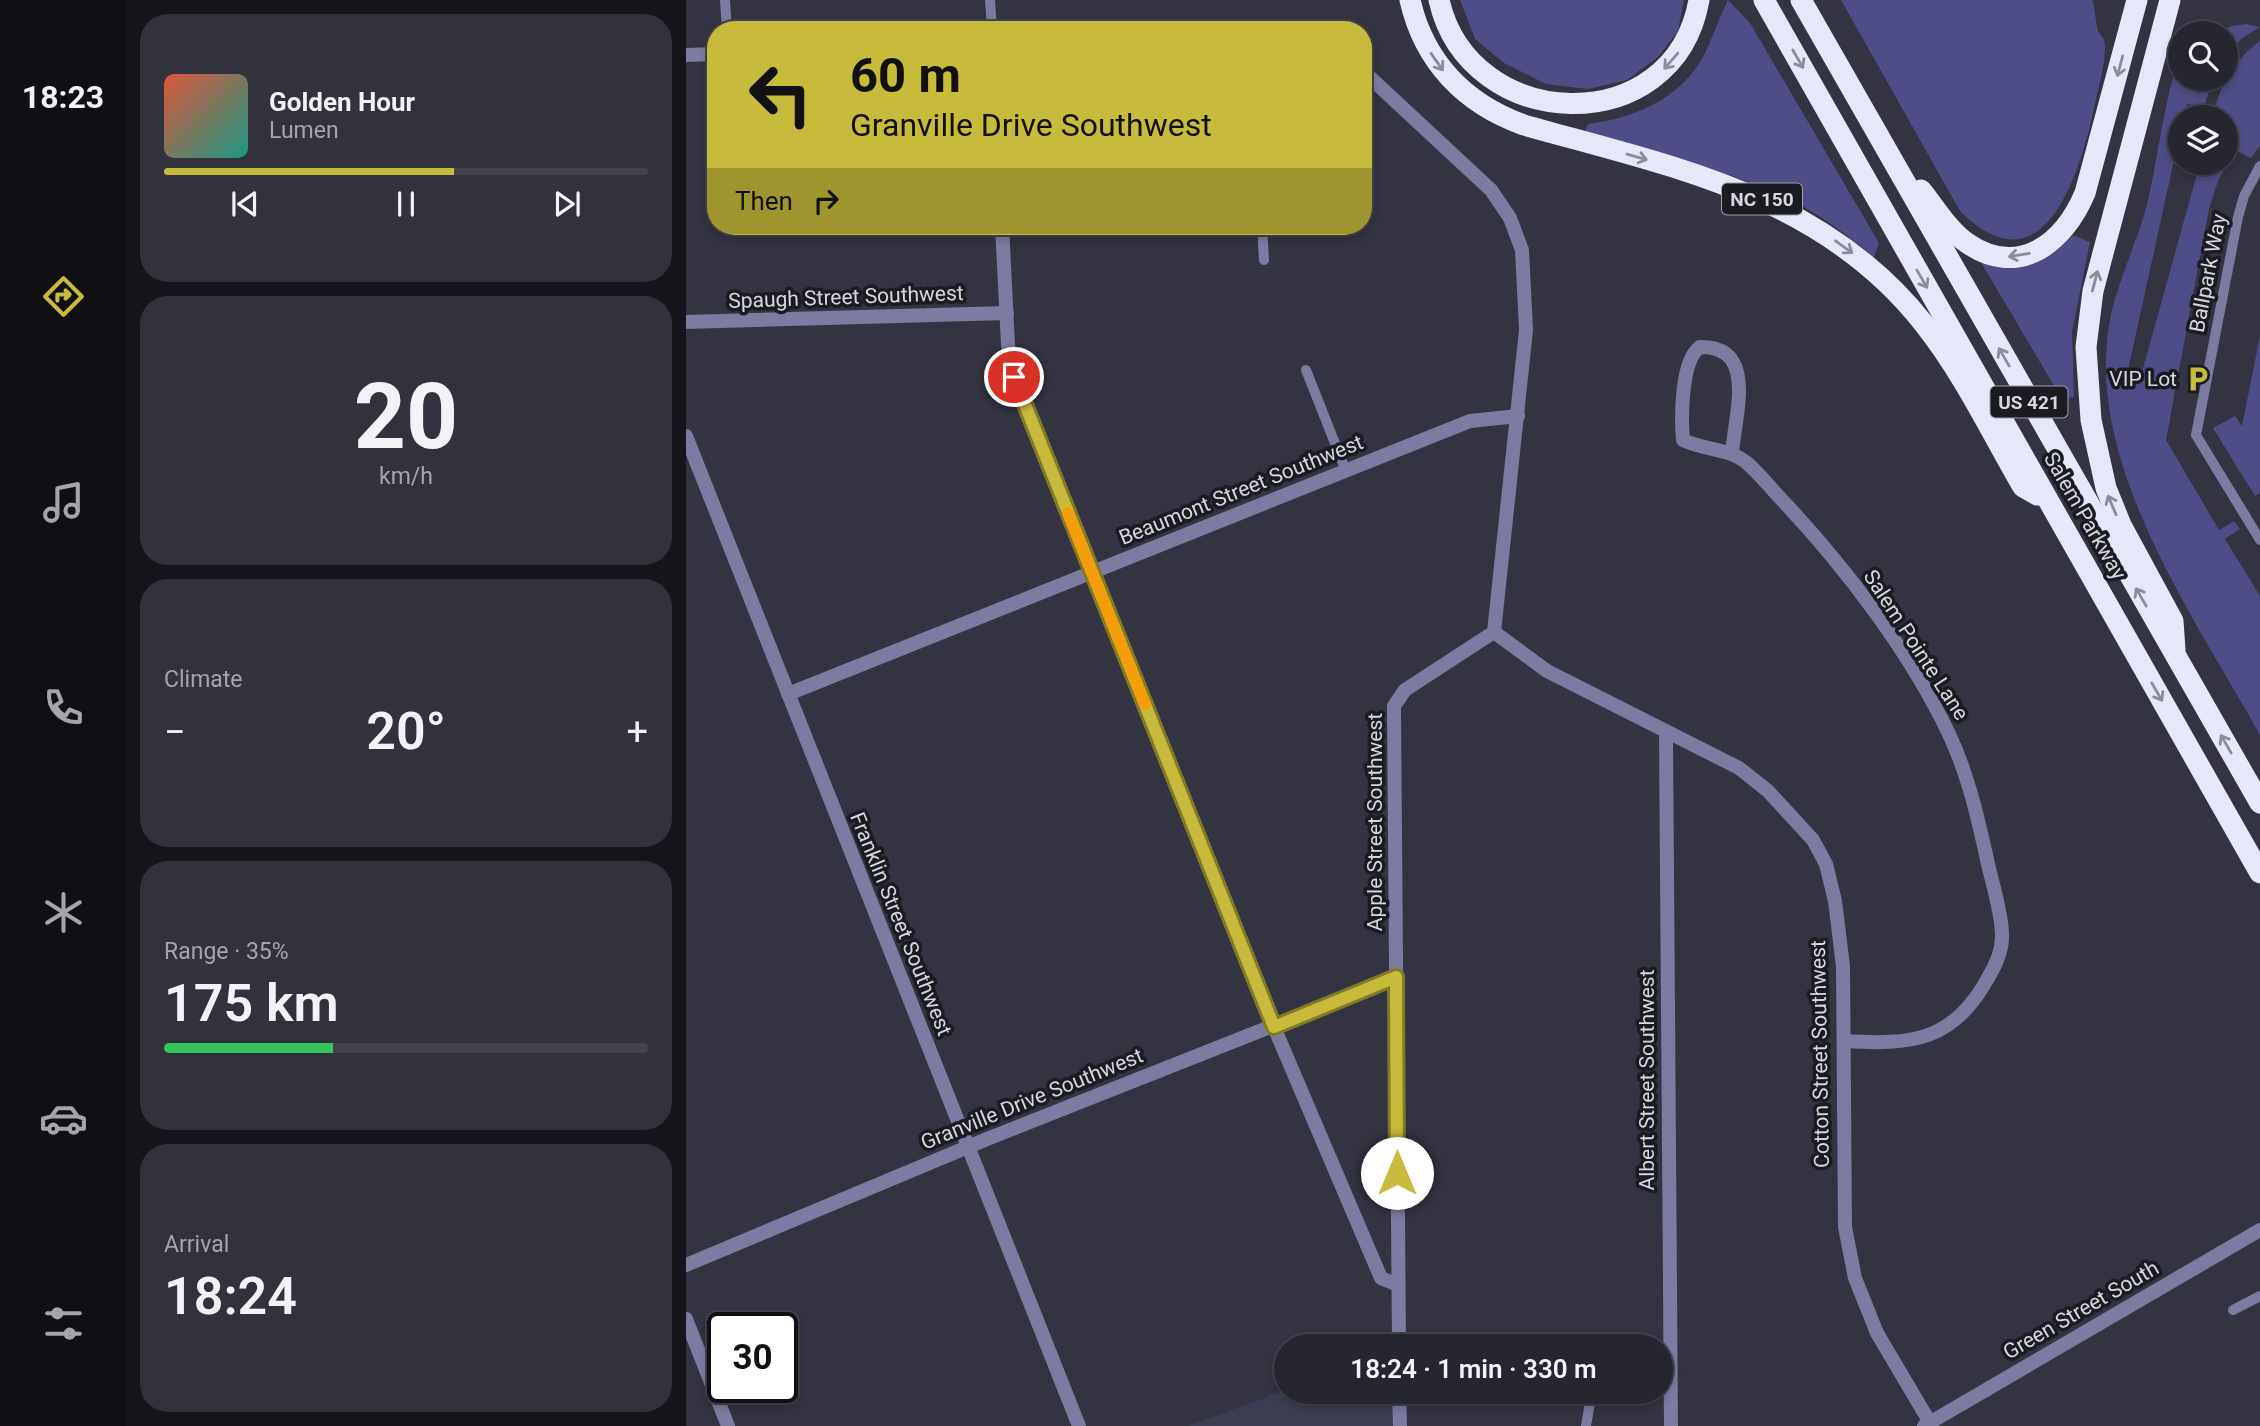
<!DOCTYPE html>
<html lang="en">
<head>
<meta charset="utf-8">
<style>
  body { margin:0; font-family:Roboto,sans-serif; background:#32323d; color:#f1f3f6; height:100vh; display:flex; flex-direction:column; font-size:26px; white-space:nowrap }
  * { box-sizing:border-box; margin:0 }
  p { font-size:23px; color:#a4a5ab }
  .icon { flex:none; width:38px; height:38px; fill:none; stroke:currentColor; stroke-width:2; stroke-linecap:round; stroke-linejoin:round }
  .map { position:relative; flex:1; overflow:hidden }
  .drawer { display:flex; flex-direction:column; gap:14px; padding:14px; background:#15151b; width:560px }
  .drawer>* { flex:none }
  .banner { position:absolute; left:21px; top:21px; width:665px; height:214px; border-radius:28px; box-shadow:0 4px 10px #0003,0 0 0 2px #42434d; background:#c7bb3b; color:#111; overflow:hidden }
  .tools { position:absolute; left:1482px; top:21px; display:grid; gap:14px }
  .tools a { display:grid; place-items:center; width:70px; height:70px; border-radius:50%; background:#262631; box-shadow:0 4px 10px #0003,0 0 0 2px #42434d; font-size:35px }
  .speed { position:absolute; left:21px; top:1312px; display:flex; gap:14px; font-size:35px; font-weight:700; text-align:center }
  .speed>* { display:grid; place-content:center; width:91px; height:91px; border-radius:50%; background:#262631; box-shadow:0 4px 10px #0003,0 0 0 2px #42434d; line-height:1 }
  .speed .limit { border:4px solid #111; border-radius:10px; background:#fff; color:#111 }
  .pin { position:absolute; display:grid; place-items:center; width:60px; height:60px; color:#fff; margin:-30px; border:4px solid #fff; border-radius:50%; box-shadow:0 2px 7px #0007 }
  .me { position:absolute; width:77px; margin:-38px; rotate:0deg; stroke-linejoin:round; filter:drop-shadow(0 0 5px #0008) }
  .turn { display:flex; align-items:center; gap:24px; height:147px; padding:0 28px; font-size:32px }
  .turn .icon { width:91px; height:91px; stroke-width:2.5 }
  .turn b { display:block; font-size:49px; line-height:60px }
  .then { display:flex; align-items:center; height:66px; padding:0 28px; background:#0003; gap:14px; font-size:26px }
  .big { font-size:52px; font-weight:600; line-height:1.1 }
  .drawer .card { flex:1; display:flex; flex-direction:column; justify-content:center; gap:10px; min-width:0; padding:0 24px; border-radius:28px; background:#32323d }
  .drawer .dial { align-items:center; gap:0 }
  .dial b { font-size:91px; line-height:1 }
  .song { display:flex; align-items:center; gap:21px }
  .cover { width:84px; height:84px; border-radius:10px; background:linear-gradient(135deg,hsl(10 70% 55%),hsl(170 70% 35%)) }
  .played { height:7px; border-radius:4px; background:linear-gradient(90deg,#c7bb3b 60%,#42434d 60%) }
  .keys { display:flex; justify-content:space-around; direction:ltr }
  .heat { display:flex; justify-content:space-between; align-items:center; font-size:38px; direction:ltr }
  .charge { height:10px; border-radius:5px; background:linear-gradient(90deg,#34c759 35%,#42434d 0) }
  .trip { position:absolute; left:588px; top:1334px; width:399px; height:70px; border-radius:35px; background:#262631; box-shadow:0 4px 10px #0003,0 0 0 2px #42434d; font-weight:600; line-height:70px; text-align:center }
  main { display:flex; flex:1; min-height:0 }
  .tabs { display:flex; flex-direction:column; width:126px; justify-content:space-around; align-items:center; background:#0f0f14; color:#a4a5ab }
  .tabs .icon { width:49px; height:49px }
  .tabs .on { color:#c7bb3b }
  .tabs b { font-size:32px; color:#f1f3f6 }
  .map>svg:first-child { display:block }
</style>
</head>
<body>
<main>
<nav class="tabs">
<b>18:23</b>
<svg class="icon on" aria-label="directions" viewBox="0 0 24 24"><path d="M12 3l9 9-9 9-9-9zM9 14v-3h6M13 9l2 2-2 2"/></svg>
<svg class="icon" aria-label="music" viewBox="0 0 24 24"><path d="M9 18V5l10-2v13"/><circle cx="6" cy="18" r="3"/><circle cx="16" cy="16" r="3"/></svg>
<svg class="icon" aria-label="phone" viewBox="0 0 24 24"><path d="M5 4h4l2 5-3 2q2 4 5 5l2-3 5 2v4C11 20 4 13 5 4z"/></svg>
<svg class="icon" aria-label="climate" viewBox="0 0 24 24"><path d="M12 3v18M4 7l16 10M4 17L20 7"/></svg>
<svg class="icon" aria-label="car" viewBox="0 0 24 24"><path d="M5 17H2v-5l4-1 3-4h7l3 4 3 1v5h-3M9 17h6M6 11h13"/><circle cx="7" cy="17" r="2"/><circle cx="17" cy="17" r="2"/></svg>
<svg class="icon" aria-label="filters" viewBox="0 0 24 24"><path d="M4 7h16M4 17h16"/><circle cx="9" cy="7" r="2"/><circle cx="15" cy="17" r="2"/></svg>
</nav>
<section class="drawer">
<div class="card">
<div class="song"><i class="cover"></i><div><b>Golden Hour</b><p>Lumen</p></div></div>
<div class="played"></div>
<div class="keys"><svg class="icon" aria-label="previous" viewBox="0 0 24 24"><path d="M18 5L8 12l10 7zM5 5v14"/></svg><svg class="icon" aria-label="pause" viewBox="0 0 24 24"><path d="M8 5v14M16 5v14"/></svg><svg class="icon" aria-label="next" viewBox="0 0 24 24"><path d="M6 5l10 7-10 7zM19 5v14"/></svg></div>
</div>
<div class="card dial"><b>20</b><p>km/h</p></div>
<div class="card"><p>Climate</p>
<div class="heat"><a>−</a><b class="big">20°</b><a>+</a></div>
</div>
<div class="card"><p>Range · 35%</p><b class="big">175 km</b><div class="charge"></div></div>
<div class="card"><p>Arrival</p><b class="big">18:24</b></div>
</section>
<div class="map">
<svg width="1574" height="1426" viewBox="0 0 1574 1426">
  <rect width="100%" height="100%" fill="#333341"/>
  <polygon fill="#3c3c51" points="600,1390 713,1391 714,1426 502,1426"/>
  <g fill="#4f4d87">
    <polygon points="774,0 998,0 992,31 972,57 941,80 902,89 860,84 818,63 789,39"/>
    <path d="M1042,0L1064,23L1193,243L1188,257C1163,237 1137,216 1108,202C1043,169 968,153 898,133L902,124C948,118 995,99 1018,55C1027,37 1033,18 1042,0Z"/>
    <path d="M1155,0H1406C1410,10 1409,22 1412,31C1413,33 1418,38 1418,40C1422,55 1412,89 1409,104C1395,170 1359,296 1274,211Z"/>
    <polygon points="1560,24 1574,27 1555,39 1540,57 1540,33 1530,33 1546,26"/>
    <path d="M1574,41V146L1565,158L1549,150L1532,181L1523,209L1480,440L1533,530L1548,521L1554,529L1539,539L1574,596V735C1507,614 1392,455 1426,310C1435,274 1452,240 1461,204C1473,154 1477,104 1494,55V79H1527L1518,107L1501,104L1498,117H1494V133L1440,379L1453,383L1514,163H1540V117H1526C1535,85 1546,62 1574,41Z"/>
    <path d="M1387,235L1404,242L1386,332L1388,397L1381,398L1370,389L1293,259C1327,277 1364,262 1387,235Z"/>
    <polygon points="1574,336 1574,493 1569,496 1527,428 1549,416 1556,426"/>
  </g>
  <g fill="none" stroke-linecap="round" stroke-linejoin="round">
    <g stroke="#7b7ca0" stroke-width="10">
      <polyline points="39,0 41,30"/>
      <polyline points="304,0 306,30"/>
      <polyline points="1574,166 1558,196 1552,217 1510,435 1574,540"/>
      <polyline points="576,226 578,260"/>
      <polyline points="620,370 660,471"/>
      <polyline points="1547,1310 1574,1296"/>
      <polyline points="900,1426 906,1391"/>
    </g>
    <g stroke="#7b7ca0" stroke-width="14">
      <polyline points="0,55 30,54"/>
      <polyline points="677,71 805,190 824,218 836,250 840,330 808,632 719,690 708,706 713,1346"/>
      <polyline points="316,226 322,345 328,377 588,1027 695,1278 712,1285"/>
      <polyline points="0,322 321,313"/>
      <polyline points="0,436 393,1426"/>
      <path d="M1046,453C1049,414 1072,346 1014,347C995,360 995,417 997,440C1017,450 1043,448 1061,463C1074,474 1085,489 1097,501C1159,567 1224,652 1263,734C1281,772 1291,814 1300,855C1305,880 1315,908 1316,933C1317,949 1310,965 1302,978C1267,1042 1225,1045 1159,1041"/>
      <polyline points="808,632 861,671 1053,768 1082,791 1127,840 1140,864 1149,901 1157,966 1159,1227 1169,1278 1191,1333 1246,1426"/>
      <polyline points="102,694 784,421 832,416"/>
      <polyline points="980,734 985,1426"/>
      <polyline points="0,1265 301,1139 710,977"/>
      <polyline points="0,1319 42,1426"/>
      <polyline points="713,1391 714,1426"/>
      <polyline points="1238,1426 1574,1230"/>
    </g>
    <g stroke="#e6e7f8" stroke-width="21">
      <path d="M724,0C738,62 779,104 838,125C987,167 1137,195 1238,324C1277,373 1305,432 1337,487L1351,495"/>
      <path d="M753,0C783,134 988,142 1013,0"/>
      <polyline points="1078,0 1574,873"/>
      <polyline points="1115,0 1574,803"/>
      <polyline points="1484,0 1407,291 1400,347 1405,420 1420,488 1435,525 1487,621 1489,650"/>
      <path d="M1235,190C1249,207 1263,231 1281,243C1333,279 1378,243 1399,193L1451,0"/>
    </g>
  </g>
  <defs><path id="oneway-shaft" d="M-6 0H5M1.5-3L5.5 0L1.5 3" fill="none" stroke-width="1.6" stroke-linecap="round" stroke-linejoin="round" transform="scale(1.75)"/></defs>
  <g stroke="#8b8c98">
    <use href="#oneway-shaft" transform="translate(1112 59) rotate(60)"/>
    <use href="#oneway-shaft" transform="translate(985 61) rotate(131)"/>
    <use href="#oneway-shaft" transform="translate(751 62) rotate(55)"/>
    <use href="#oneway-shaft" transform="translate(1434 66) rotate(105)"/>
    <use href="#oneway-shaft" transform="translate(951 157) rotate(16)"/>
    <use href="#oneway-shaft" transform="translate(1158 247) rotate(36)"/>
    <use href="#oneway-shaft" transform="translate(1333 255) rotate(171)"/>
    <use href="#oneway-shaft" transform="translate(1236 279) rotate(60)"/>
    <use href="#oneway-shaft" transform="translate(1409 281) rotate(-75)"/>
    <use href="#oneway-shaft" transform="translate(1318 357) rotate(-120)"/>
    <use href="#oneway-shaft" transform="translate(1426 505) rotate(-113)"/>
    <use href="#oneway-shaft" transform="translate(1455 597) rotate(-120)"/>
    <use href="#oneway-shaft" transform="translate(1471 692) rotate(60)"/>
    <use href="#oneway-shaft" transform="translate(1540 744) rotate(-120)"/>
  </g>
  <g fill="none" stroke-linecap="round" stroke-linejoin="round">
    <defs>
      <polyline id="route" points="328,377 588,1027 710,977 711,1173"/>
    </defs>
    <use href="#route" stroke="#817a26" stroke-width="18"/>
    <use href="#route" stroke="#c7bb3b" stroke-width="12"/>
    <polyline stroke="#f59e0b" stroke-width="12" points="382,513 459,704"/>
  </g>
  <defs>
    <symbol id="parking-bare" viewBox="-9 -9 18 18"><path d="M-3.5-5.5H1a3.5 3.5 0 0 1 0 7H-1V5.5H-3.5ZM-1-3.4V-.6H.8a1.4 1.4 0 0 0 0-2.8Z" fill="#c7bb3b" stroke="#1b1c22" stroke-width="2.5" paint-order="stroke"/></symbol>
  </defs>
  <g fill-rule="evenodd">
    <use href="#parking-bare" x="1493" y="360" width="38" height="38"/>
  </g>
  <g text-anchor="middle" stroke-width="7" stroke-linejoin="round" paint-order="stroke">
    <g fill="#1b1c22" stroke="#9f9fa7" stroke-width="2">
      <rect x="1036" y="183.5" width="80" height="31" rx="5"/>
      <rect x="1304.5" y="386.5" width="77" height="31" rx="5"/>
    </g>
    <g font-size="19" font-weight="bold" fill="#d7d7e0">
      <text x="1076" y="206">NC 150</text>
      <text x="1343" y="409">US 421</text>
    </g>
    <g font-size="21" fill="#d7d7e0" stroke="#1b1c22">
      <text transform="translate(1522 273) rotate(-79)" y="7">Ballpark Way</text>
      <text transform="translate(160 297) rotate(-2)" y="7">Spaugh Street Southwest</text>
      <text transform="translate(555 490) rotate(-22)" y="7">Beaumont Street Southwest</text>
      <text transform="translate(1399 516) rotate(60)" y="7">Salem Parkway</text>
      <text transform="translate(1230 645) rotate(57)" y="7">Salem Pointe Lane</text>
      <text transform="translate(689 822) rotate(-90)" y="7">Apple Street Southwest</text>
      <text transform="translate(215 924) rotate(68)" y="7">Franklin Street Southwest</text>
      <text transform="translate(1134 1054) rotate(-91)" y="7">Cotton Street Southwest</text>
      <text transform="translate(961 1080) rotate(-90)" y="7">Albert Street Southwest</text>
      <text transform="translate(346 1099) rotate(-22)" y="7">Granville Drive Southwest</text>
      <text transform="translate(1395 1310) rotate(-30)" y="7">Green Street South</text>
    </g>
    <g font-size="21" fill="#d7d7e0" stroke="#1b1c22" text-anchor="end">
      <text x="1491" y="386">VIP Lot</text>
    </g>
  </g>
</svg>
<div class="tools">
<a><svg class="icon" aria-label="search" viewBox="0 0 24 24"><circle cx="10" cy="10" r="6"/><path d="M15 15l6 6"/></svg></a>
<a><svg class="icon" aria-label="layers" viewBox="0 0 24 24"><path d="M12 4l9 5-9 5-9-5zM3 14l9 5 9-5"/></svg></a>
</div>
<div class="speed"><div class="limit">30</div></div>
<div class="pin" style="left:328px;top:377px;background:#d93025"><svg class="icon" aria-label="arrive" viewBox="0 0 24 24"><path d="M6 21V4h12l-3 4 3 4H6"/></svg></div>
<svg class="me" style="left:711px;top:1173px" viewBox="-20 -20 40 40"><circle r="19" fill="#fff"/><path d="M0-13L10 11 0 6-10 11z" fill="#c7bb3b"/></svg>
<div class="trip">18:24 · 1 min · 330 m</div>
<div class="banner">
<div class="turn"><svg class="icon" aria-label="left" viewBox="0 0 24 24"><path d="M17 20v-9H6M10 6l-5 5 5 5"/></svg><div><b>60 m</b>Granville Drive Southwest</div></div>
<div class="then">Then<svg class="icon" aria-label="right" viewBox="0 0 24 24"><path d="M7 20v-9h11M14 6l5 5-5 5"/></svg></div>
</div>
</div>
</main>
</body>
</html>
